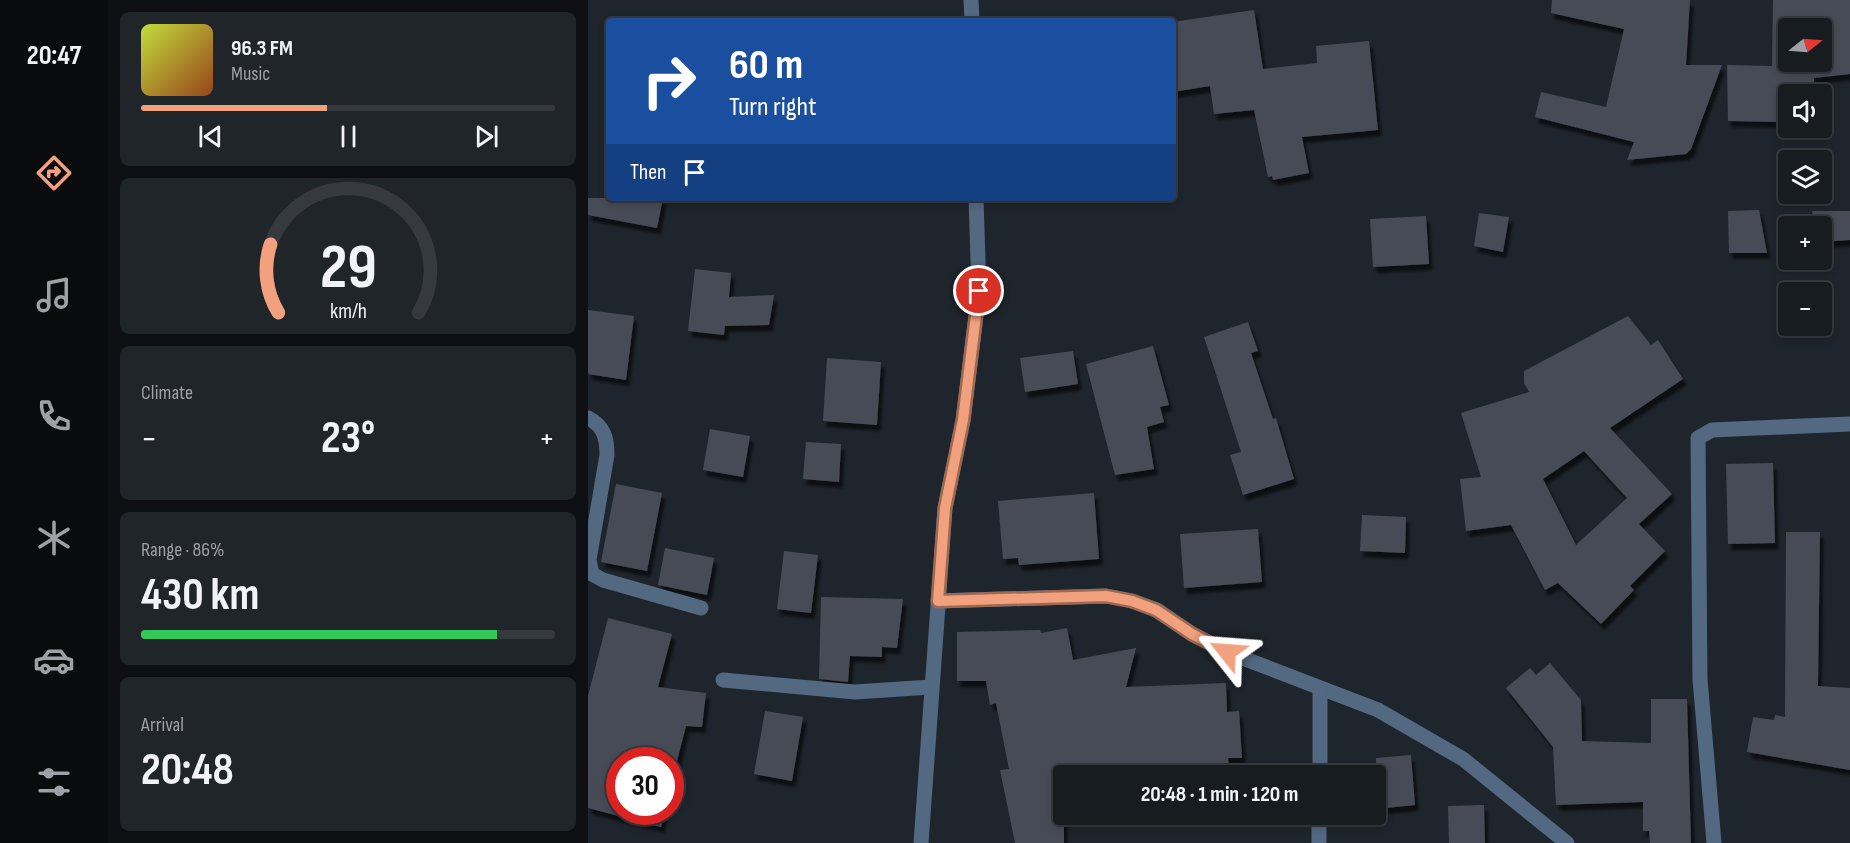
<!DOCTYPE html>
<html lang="en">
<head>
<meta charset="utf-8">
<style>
  body { margin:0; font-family:"Sofia Sans Condensed",sans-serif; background:#20252a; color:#f1f3f6; height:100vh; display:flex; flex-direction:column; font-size:22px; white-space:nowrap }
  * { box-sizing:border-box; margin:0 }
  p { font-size:20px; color:#9ea1a5 }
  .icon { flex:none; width:33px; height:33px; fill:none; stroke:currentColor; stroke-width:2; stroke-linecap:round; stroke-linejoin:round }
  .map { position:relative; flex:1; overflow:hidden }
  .panel { display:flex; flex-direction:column; gap:12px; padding:12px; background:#0d0f12; width:480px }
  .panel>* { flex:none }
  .top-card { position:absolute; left:18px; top:18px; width:570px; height:183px; border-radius:6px; box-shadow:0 3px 9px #0003,0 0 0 2px #363a3f; background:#1a4fa0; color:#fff; overflow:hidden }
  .needle { width:39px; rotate:73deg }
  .controls { position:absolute; left:1190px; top:18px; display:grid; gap:12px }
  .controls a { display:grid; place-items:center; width:54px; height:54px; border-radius:6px; background:#171c21; box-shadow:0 3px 9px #0003,0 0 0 2px #363a3f; font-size:30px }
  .speed { position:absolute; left:18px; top:747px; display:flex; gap:12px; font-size:30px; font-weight:700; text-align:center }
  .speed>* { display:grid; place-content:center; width:78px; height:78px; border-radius:50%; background:#171c21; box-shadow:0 3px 9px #0003,0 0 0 2px #363a3f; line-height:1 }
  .speed .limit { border:9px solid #d22; background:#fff; color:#111 }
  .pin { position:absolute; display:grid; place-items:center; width:51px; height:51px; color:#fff; margin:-26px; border:3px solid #fff; border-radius:50%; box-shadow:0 2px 6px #0007 }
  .me { position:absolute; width:66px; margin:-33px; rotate:298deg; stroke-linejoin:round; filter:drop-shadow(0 0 4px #0008) }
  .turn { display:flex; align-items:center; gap:21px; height:126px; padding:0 24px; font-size:27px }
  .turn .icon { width:78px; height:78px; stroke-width:2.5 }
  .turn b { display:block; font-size:42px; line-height:51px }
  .then { display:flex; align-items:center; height:57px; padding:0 24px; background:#0003; gap:12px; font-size:22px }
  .big { font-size:45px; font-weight:700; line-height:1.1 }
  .panel .tile { flex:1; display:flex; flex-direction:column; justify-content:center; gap:9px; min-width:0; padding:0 21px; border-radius:9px; background:#20252a }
  .panel .dial { align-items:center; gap:0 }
  .dial svg { height:156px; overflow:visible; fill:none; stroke:#363a3f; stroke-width:7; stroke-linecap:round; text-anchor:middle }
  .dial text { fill:#f1f3f6; stroke:none }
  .song { display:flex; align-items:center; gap:18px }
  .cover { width:72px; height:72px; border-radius:9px; background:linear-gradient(135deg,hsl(70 70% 55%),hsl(20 70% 35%)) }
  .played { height:6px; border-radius:3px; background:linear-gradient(90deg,#f2a17e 45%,#363a3f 45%) }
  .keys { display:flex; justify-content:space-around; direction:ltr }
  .heat { display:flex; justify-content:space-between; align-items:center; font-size:33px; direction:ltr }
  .charge { height:9px; border-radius:4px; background:linear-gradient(90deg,#34c759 86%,#363a3f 0) }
  .trip { position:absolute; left:465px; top:765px; width:333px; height:60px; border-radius:6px; background:#171c21; box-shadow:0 3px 9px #0003,0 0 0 2px #363a3f; font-weight:700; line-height:60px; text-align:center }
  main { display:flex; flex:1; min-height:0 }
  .tabs { display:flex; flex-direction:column; width:108px; justify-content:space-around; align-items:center; background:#090b0d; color:#9ea1a5 }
  .tabs .icon { width:42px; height:42px }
  .tabs .selected { color:#f2a17e }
  .tabs b { font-size:27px; color:#f1f3f6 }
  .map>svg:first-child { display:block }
</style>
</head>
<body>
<main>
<nav class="tabs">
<b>20:47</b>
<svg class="icon selected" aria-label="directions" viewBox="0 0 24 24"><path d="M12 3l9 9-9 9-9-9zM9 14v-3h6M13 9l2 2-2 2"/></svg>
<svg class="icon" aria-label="music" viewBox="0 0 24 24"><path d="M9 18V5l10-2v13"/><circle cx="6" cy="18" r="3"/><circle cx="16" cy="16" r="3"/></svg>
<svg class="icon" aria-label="phone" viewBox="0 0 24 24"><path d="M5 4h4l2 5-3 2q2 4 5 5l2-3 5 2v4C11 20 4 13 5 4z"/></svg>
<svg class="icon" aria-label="climate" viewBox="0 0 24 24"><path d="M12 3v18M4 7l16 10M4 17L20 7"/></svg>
<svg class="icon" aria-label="car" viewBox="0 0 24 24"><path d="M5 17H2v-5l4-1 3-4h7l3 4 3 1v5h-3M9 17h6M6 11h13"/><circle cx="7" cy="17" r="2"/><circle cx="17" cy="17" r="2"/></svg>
<svg class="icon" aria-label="filters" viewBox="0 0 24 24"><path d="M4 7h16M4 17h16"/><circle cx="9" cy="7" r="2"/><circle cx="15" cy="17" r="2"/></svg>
</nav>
<section class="panel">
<div class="tile">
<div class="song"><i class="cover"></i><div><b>96.3 FM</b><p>Music</p></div></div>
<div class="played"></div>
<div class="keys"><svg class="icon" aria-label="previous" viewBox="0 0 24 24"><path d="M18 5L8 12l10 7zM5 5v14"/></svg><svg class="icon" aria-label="pause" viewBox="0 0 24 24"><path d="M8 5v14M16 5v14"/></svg><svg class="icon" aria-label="next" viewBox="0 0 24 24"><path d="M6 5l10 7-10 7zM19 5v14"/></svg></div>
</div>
<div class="tile dial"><svg viewBox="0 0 100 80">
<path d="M14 69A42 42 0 1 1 86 69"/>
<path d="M14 69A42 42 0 0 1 10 34" stroke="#f2a17e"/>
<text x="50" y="56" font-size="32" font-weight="700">29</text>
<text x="50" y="72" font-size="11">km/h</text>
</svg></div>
<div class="tile"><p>Climate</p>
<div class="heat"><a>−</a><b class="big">23°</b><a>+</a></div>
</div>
<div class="tile"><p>Range · 86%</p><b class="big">430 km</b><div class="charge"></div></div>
<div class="tile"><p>Arrival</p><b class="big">20:48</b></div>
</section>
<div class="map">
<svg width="1262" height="843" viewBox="0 0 1262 843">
  <defs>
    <filter id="shadow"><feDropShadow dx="3.5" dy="6" stdDeviation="1.5" flood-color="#0009"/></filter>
  </defs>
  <rect width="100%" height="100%" fill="#1f252c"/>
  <g fill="#464c55" fill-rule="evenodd" filter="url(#shadow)">
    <polygon points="964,0 1102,0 1098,65 1134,65 1103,149 1098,154 1039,160 1046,142 947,117 953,92 1018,107 1036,29 963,13"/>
    <path d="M1185,0H1262V74L1226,78V94H1200V122L1140,121L1139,65L1184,66ZM1200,28H1233V62H1200Z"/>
    <polygon points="666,10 675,69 729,63 728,46 781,41 790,130 714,137 721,173 685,180 684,176 680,177 666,110 626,114 622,86 585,92 585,22"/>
    <polygon points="0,198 75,198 69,228 0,215"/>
    <polygon points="1171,210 1179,253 1141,253 1140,211"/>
    <polygon points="1224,211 1262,211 1262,240 1233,242 1233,226 1227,226"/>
    <polygon points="891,213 921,217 915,252 886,246"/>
    <polygon points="838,216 841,264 785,267 782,219"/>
    <polygon points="107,269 143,273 141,297 186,295 181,325 137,326 136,335 100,331"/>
    <polygon points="0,310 46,316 38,380 0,374"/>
    <path d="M1040,316L1063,345L1070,340L1095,379L1022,428L1084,494L1051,524L1077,551L1042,586L1046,590L1013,624L970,583L957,590L923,525L878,531L872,479L893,477L873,413L941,392L936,383V371ZM996,451L1039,498L988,545L955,479Z"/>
    <polygon points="660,322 670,351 663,353 685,419 688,418 706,479 655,495 642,455 653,452 616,337"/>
    <polygon points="565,346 581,405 572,407 576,422 559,427 566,469 527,475 498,364"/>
    <polygon points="485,351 490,384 437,392 432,358"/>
    <polygon points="239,358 293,362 289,425 235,421"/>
    <polygon points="122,429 162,436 155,477 115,470"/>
    <polygon points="218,442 253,444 251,482 215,479"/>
    <polygon points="1185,463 1187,543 1140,544 1138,464"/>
    <polygon points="28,484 74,493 59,571 13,562"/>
    <polygon points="506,493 511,559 431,565 430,558 415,559 410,501"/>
    <polygon points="774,515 818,517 817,553 772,551"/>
    <polygon points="670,529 674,582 596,588 592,534"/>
    <polygon points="1198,532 1232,532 1230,686 1262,688 1262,770 1159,752 1165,717 1186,720 1187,715 1197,717"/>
    <polygon points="77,548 126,558 119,595 70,585"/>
    <polygon points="196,551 230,555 223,613 189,609"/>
    <polygon points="233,597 315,599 309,648 294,647 294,657 262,656 260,682 231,679"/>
    <polygon points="20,618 84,634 70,687 118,693 114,727 98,726 82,788 82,760 32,760 32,812 77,812 73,827 0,808 0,696"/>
    <polygon points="479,628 485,660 548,648 538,687 638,683 639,712 651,711 654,758 640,758 642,776 476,776 476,843 427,843 412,770 421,769 408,703 402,705 398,681 369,681 369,632 452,630 453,633"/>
    <polygon points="962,663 993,700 994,741 1063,743 1063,699 1099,699 1103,843 1062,843 1061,831 1055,831 1055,802 968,805 965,747 918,688 942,668 948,675"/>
    <polygon points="177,711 215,717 204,781 166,774"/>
    <polygon points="823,755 827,805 788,809 788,758"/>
    <polygon points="896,805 897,843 861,843 860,806"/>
  </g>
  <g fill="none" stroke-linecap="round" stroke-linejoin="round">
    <g stroke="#536881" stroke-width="15">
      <polyline points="383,0 384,21"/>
      <path d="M0,418C16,426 19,438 19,455L1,560L4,574L15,580L113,608"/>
      <polyline points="350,601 518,596 544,601 569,610 604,634 639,652 790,710 875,759 979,843"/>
      <polyline points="135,680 267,692 343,687"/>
      <polyline points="732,776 732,690"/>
      <polyline points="333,843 357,508 375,421 391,292 388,198"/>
      <polyline points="731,843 731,814"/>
      <polyline points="1126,843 1112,679 1110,438 1124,430 1262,424"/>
    </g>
  </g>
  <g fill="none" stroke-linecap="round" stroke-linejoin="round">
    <defs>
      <polyline id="route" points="391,291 375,420 357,508 350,601 518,596 544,601 568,610 604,634 639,652"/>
    </defs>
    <use href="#route" stroke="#9d6952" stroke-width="15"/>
    <use href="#route" stroke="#f2a17e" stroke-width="10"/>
  </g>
</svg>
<div class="controls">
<a><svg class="needle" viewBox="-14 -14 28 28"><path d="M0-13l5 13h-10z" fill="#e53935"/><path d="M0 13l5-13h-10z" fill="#9ea1a5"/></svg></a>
<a><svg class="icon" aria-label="sound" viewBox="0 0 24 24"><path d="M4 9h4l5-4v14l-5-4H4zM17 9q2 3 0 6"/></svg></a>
<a><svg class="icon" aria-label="layers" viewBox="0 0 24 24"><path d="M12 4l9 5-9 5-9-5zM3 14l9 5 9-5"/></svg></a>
<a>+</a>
<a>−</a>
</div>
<div class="speed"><div class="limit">30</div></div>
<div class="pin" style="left:391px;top:291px;background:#d93025"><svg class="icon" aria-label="arrive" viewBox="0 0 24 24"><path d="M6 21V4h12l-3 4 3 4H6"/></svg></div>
<svg class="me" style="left:639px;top:652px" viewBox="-20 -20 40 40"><path d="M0-17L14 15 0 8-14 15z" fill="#f2a17e" stroke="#fff" stroke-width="4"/></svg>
<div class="trip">20:48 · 1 min · 120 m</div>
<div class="top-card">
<div class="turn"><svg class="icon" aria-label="right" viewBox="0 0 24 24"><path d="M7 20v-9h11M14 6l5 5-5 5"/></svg><div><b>60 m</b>Turn right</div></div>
<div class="then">Then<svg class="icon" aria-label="arrive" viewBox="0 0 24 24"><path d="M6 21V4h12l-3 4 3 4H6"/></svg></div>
</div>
</div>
</main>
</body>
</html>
